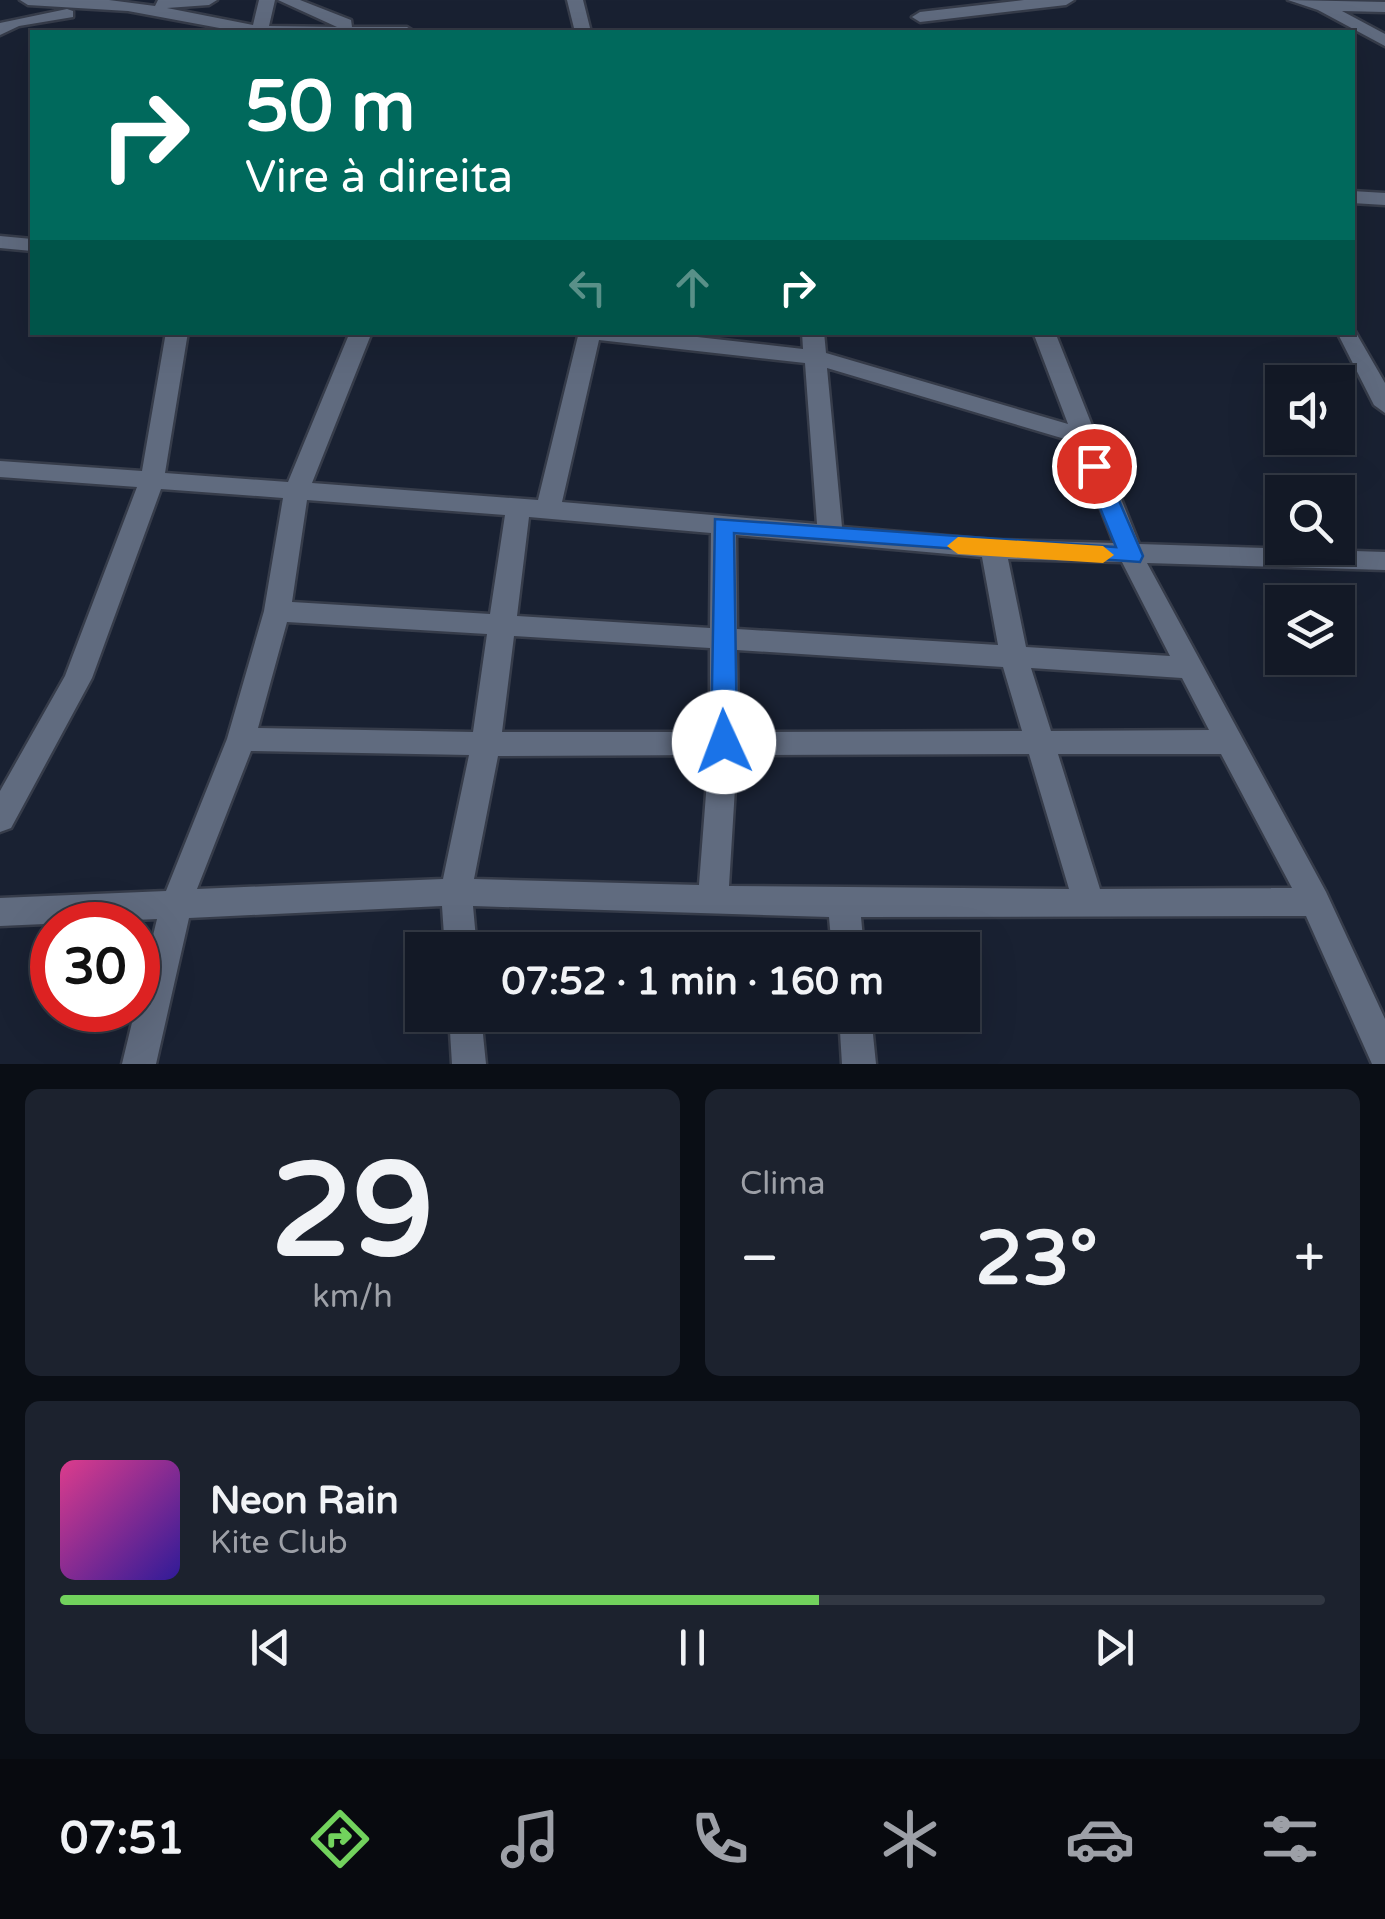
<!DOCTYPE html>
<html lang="pt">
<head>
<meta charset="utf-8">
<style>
  body { margin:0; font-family:"Varela Round",sans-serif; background:#1c222e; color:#f1f3f6; height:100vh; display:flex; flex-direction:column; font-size:38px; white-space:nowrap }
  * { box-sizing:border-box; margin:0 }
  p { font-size:32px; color:#9da0a7 }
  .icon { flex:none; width:55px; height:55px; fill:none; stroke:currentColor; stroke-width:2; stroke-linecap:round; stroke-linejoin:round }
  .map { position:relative; height:1064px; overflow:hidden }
  .side { display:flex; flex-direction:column; gap:25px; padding:25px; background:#0a0e15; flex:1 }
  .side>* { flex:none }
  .guide { position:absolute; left:30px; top:30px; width:1325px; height:305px; border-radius:0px; box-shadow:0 10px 40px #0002,0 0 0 2px #323843; background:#00695c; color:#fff; overflow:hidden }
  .tools { position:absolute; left:1265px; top:365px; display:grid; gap:20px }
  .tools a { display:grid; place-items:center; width:90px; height:90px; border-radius:0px; background:#131926; box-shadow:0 10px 40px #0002,0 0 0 2px #323843; font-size:50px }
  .speed { position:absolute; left:30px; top:902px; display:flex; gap:20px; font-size:50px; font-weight:700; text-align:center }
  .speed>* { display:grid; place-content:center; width:130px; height:130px; border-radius:50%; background:#131926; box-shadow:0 10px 40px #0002,0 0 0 2px #323843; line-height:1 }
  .speed .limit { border:15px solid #d22; background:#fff; color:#111 }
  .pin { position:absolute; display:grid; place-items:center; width:85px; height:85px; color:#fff; margin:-42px; border:5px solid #fff; border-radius:50%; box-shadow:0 2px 10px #0007 }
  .me { position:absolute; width:110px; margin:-55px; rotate:358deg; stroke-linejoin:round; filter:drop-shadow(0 0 8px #0008) }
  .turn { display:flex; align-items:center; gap:35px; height:210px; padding:0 50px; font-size:45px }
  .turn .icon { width:130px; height:130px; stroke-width:2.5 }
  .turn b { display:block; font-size:70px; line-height:85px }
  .lanes { display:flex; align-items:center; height:95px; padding:0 50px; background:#0003; justify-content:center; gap:50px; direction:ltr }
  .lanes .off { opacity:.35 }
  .big { font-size:75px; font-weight:800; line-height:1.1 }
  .side .card { flex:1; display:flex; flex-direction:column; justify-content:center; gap:15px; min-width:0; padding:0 35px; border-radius:15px; background:#1c222e }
  .side .dial { align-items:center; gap:0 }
  .dial b { font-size:130px; line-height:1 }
  .song { display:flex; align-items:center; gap:30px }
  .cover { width:120px; height:120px; border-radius:15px; background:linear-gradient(135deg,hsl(330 70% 55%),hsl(250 70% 35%)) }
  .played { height:10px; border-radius:5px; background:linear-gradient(90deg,#72d25d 60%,#323843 60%) }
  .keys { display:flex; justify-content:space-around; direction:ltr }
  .heat { display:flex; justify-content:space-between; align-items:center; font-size:55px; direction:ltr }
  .side .tiles { flex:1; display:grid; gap:25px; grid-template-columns:1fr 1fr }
  .card:last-child { grid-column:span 2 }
  .trip { position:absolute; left:405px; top:932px; width:575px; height:100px; border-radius:0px; background:#131926; box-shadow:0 10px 40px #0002,0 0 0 2px #323843; font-weight:800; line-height:100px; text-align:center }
  .menu { display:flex; height:160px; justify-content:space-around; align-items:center; background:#080a0f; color:#9da0a7 }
  .menu .icon { width:70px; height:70px }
  .menu .current { color:#72d25d }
  .menu b { font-size:45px; color:#f1f3f6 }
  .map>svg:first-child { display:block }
</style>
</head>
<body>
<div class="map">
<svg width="1385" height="1064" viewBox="0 0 1385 1064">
  <rect width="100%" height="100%" fill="#192132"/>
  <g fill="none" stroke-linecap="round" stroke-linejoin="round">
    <defs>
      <g id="minor">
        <polygon points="20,0 109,0 155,6 158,0 217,0 209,5 167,8 253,25 259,0 275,0 269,26 337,27 278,0 300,0 351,20 352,27 407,27 415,32 241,32 128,11 28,5"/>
        <polygon points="567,0 583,0 591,32 575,32"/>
        <polygon points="1024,0 1074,0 1066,5 920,22 912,17 920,12"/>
        <polygon points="1288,0 1385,2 1385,12 1342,11 1385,34 1385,46 1318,10"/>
        <polygon points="67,9 73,11 73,17 19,26 0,35 0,23"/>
        <polygon points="1352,191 1385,193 1385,205 1352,203"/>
        <polygon points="0,236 32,239 32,251 0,248"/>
        <polygon points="1352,326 1385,383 1385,413 1374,405 1337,332 1352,332"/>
        <path d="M166,332H188L165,473L288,482L350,332H372L312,483L538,500L578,336L575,332H653L803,349L802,332H824L826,353L1068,424L1033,332H1055L1139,544L1385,552V570L1147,563L1326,892L1385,1019V1064H1372L1306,916L861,917L864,950H832L829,917L473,906L477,950H445L442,906L189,918L156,1064H122L157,919L0,926V898L166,891L227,739L264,611L283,498L161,489L92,678L11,828L0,832V791L65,676L137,487L0,477V461L142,471ZM599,340L805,363L817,524L562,502ZM827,368L1075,442L1114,543L993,540L842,527ZM307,500L505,515L490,614L292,602ZM529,517L711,533L710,628L517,616ZM736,535L982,557L998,645L737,629ZM1008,559L1122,562L1170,656L1026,647ZM287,622L487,634L473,732L258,728ZM514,636L710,648V732H502ZM737,650L1003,667L1022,731L738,732ZM1031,668L1182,678L1209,730L1051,731ZM251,751L469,755L443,879L197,889ZM1029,754L1069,889L729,886L737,755ZM1058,754H1221L1292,888L1100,889ZM709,755L699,885L474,879L498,756Z"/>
        <polygon points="449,1015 481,1015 486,1064 452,1064"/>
        <polygon points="839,1015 871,1015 876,1064 842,1064"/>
      </g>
    </defs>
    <use href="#minor" stroke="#363c4a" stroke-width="5"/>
    <use href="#minor" fill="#606b7f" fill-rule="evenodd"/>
  </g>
  <polygon fill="#1a73e8" stroke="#114b97" stroke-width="2.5" points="1094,458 1104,466 1143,556 1140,562 734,533 737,742 724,752 715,749 711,742 715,519 1116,547 1083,466"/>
  <polygon fill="#f59e0b" points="958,537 1103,546 1114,555 1103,563 958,554 947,546"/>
</svg>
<div class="tools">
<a><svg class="icon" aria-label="sound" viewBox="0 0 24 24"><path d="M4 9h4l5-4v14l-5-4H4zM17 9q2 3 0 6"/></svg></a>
<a><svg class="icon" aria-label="search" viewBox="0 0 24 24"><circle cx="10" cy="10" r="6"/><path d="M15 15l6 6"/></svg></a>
<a><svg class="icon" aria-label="layers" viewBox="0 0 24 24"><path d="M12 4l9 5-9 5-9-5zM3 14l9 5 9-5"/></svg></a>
</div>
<div class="speed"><div class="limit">30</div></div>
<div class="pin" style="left:1094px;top:466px;background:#d93025"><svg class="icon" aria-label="arrive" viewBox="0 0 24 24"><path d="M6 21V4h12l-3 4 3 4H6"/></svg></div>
<svg class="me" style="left:724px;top:742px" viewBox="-20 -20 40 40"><circle r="19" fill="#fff"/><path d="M0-13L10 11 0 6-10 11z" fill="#1a73e8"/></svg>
<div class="trip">07:52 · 1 min · 160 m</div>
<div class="guide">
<div class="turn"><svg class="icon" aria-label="right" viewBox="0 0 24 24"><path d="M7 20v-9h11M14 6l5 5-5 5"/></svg><div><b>50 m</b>Vire à direita</div></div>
<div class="lanes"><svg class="icon off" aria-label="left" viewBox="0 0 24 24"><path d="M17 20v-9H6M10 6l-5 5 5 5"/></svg><svg class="icon off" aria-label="ahead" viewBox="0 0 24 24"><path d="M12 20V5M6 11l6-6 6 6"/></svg><svg class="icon" aria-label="right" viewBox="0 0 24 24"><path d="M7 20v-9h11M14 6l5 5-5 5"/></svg></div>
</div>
</div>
<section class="side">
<div class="tiles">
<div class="card dial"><b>29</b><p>km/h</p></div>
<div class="card"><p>Clima</p>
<div class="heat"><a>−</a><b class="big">23°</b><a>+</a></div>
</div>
<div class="card">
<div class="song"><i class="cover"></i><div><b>Neon Rain</b><p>Kite Club</p></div></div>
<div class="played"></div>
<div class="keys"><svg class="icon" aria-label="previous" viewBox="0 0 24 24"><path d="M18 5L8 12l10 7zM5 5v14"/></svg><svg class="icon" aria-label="pause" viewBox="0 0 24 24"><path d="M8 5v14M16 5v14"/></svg><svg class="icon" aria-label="next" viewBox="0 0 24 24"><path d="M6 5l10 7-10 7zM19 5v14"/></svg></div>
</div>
</div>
</section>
<nav class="menu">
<b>07:51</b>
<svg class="icon current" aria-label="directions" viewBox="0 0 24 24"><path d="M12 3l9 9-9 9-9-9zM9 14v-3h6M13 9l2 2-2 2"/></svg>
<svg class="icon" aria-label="music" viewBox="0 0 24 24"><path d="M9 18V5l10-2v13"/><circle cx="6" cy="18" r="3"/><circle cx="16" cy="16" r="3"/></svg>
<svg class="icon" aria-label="phone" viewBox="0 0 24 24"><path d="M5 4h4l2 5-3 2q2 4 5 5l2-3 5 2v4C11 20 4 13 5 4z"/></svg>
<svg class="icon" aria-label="climate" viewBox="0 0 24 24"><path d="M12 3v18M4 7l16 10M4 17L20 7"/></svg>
<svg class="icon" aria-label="car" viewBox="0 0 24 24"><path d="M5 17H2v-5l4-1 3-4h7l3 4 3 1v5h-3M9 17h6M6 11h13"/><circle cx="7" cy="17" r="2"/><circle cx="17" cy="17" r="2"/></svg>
<svg class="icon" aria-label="filters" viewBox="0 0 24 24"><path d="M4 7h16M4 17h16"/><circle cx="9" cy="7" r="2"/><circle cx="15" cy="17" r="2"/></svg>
</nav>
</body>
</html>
